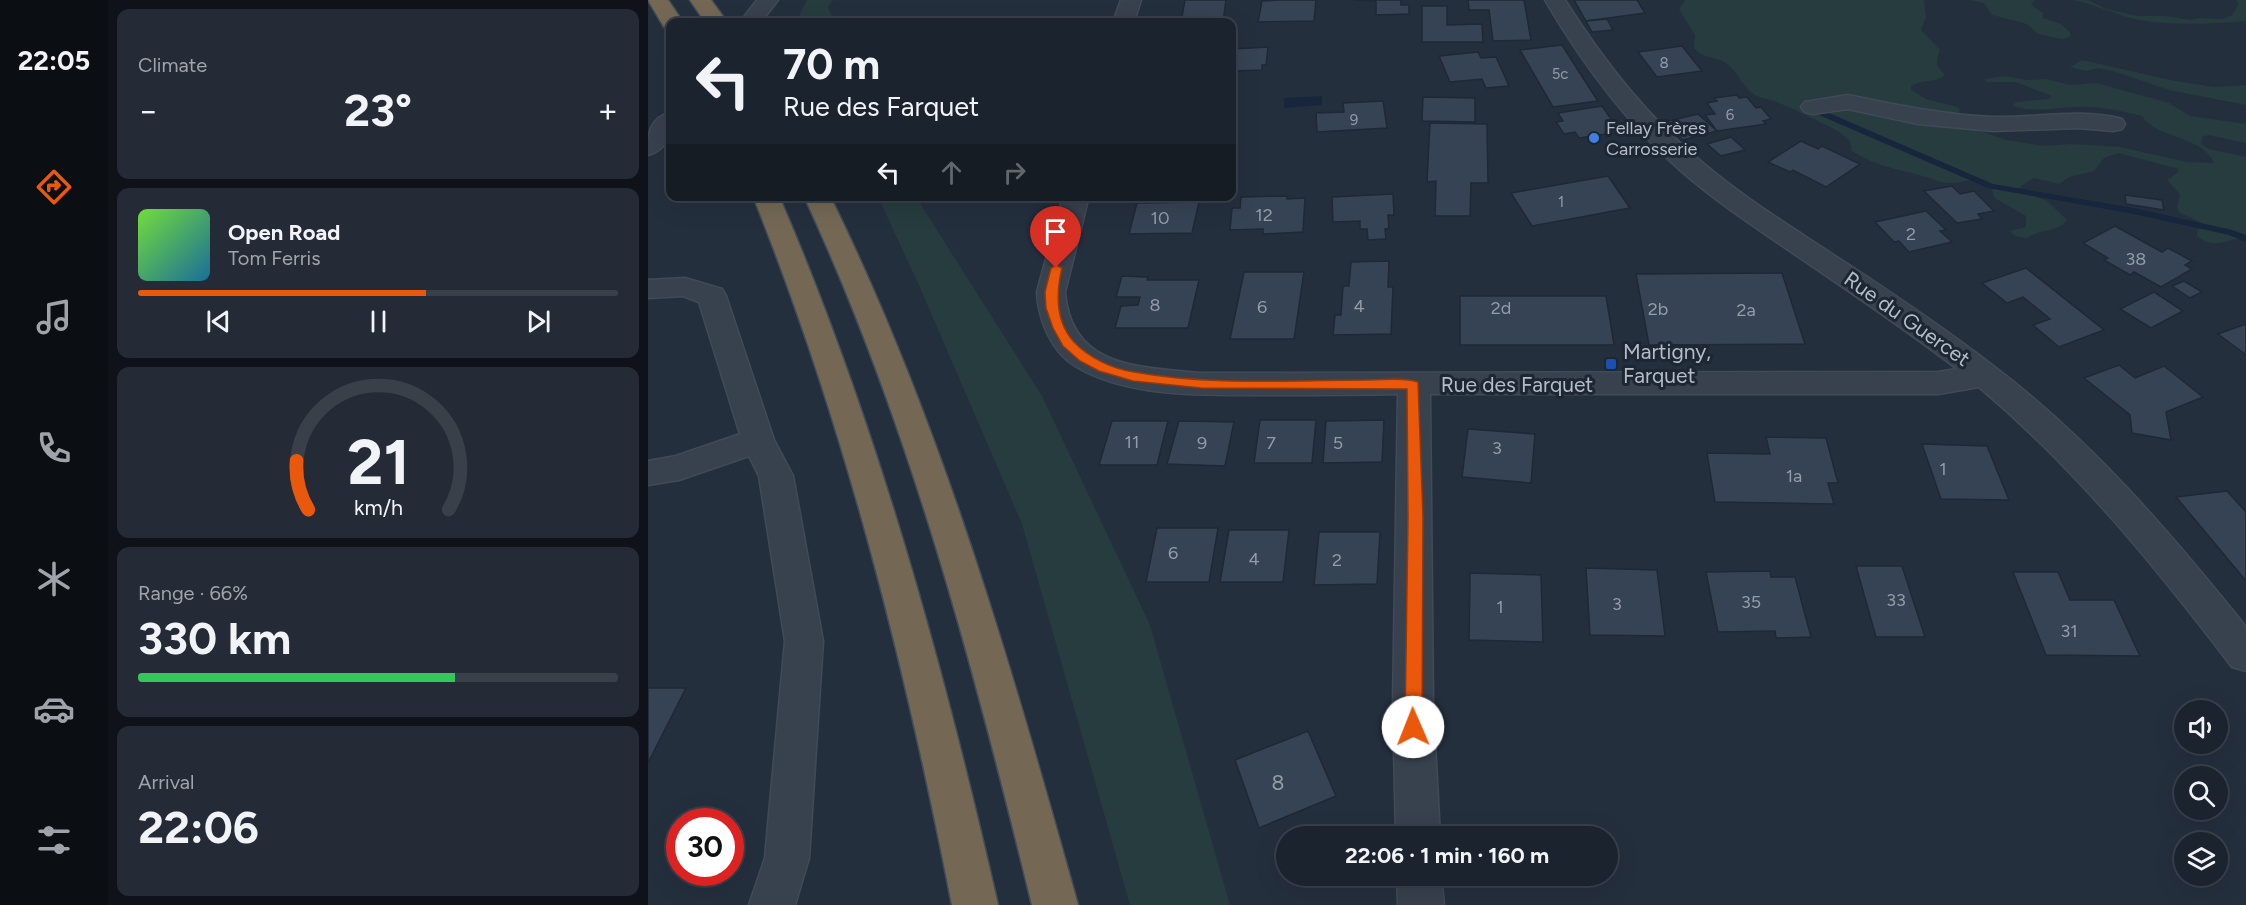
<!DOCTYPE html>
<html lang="en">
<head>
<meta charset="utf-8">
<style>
  body { margin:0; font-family:Figtree,sans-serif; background:#242b36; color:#f1f3f6; height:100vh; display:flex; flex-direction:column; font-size:22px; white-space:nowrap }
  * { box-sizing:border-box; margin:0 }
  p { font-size:20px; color:#a0a4aa }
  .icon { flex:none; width:33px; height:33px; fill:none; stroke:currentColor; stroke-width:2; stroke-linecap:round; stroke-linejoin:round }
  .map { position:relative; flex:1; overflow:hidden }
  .side { display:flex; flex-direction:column; gap:9px; padding:9px; background:#0f1319; width:540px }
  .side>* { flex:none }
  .guide { position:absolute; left:18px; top:18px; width:570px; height:183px; border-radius:12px; box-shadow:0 6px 24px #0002,0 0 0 2px #39404a; background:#1b232e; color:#f1f3f6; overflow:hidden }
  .buttons { position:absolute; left:1526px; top:700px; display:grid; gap:12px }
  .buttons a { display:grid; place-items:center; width:54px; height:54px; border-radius:50%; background:#1b232e; box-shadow:0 6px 24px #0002,0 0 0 2px #39404a; font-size:30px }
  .speed { position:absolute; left:18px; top:808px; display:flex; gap:12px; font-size:30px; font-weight:700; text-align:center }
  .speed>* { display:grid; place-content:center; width:78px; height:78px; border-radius:50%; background:#1b232e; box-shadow:0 6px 24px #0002,0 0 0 2px #39404a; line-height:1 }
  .speed .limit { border:9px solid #d22; background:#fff; color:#111 }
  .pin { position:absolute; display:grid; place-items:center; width:51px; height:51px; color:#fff; margin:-62px -26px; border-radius:50% 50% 50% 0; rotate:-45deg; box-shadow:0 0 6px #0007 }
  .pin .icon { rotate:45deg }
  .me { position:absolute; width:66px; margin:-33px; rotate:359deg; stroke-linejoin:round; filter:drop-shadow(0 0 4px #0008) }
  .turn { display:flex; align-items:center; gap:21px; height:126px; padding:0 18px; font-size:27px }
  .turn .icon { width:78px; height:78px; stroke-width:2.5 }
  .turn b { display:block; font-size:42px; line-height:51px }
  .lanes { display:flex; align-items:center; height:57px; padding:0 18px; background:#0003; justify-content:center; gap:30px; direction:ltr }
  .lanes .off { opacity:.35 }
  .big { font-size:45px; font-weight:700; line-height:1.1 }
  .side .card { flex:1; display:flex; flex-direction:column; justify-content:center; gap:9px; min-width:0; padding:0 21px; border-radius:12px; background:#242b36 }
  .side .dial { align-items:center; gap:0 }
  .dial svg { height:156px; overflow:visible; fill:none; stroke:#39404a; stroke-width:7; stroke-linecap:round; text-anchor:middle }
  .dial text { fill:#f1f3f6; stroke:none }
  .song { display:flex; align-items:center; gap:18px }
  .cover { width:72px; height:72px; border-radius:9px; background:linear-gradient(135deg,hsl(100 70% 55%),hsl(200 70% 35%)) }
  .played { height:6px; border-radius:3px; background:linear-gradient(90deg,#ea580c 60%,#39404a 60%) }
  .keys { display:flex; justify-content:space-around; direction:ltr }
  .heat { display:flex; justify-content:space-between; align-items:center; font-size:33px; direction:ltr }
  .charge { height:9px; border-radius:4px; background:linear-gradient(90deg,#34c759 66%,#39404a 0) }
  .trip { position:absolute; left:628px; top:826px; width:342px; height:60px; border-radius:30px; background:#1b232e; box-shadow:0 6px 24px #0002,0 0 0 2px #39404a; font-weight:700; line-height:60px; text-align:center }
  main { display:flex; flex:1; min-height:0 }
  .tab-bar { display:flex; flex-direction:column; width:108px; justify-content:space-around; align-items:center; background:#0b0e12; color:#a0a4aa }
  .tab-bar .icon { width:42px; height:42px }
  .tab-bar .on { color:#ea580c }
  .tab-bar b { font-size:27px; color:#f1f3f6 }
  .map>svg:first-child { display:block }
</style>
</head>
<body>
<main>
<nav class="tab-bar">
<b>22:05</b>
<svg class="icon on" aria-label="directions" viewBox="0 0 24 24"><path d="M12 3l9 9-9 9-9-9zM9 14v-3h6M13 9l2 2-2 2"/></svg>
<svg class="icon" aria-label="music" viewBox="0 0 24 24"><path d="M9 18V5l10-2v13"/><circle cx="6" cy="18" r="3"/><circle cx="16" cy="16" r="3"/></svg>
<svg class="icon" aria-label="phone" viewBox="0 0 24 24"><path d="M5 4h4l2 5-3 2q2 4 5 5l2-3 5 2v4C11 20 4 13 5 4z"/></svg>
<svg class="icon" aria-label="climate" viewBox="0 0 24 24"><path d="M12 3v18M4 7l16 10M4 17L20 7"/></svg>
<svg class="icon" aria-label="car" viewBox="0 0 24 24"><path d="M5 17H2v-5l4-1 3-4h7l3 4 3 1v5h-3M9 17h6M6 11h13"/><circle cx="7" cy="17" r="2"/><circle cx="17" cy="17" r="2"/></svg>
<svg class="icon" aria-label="filters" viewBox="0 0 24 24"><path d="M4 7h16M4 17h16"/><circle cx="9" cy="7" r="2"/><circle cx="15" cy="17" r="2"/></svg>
</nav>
<section class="side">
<div class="card"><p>Climate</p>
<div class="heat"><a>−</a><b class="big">23°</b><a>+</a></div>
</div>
<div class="card">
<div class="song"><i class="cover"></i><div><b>Open Road</b><p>Tom Ferris</p></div></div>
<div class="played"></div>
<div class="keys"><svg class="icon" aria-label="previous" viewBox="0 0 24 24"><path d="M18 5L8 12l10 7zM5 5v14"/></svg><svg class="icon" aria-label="pause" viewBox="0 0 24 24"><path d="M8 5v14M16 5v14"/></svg><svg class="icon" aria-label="next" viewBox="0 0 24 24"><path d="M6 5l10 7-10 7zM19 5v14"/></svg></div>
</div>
<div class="card dial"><svg viewBox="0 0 100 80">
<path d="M14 69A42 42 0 1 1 86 69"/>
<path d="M14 69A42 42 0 0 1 8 44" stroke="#ea580c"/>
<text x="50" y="56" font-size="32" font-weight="700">21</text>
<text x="50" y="72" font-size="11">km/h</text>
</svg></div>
<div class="card"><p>Range · 66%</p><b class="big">330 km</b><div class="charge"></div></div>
<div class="card"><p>Arrival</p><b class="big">22:06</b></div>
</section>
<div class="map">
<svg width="1598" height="905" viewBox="0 0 1598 905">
  <rect width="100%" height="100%" fill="#242f3e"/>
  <g fill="#263c3f">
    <polygon points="159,0 185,0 180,7 187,22 148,22"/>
    <path d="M1037,0H1276L1278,17L1273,30L1292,50C1287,64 1288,65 1297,75C1288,83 1274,79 1263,86V90L1278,99L1309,107L1312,110L1309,117L1321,127L1358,140L1397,146L1423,144L1472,147L1539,162L1566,163C1554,135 1510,140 1494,116C1473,111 1450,106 1429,107C1412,107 1379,114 1365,105L1368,102L1401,99L1404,96L1368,82H1338V79L1356,76L1379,80L1398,79L1422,85L1448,83L1521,103L1542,116L1598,124V143L1560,135L1554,137L1553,144L1561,149L1598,157V238C1578,238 1569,251 1549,236V232L1554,223L1531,212L1529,208L1532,194L1519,180L1529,173L1531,169L1470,153L1456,158L1446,171L1421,177L1411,184L1386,178L1371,187L1374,193L1398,200L1419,220C1408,233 1392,229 1379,238L1367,236L1362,231L1378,227V216L1348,199L1345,195L1344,184C1327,175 1315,184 1298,183C1290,182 1283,178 1275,176C1251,170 1225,165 1204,151C1203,148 1203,145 1202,142C1199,131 1141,108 1129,102C1122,99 1114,99 1107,95C1094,87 1091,73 1079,64C1068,56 1055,59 1046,48L1047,35L1031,9Z"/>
    <polygon points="1321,0 1386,0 1383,5 1395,13 1395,18 1413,24 1422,32 1422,37 1413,39 1394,35 1389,33 1379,24 1344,15 1336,3"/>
    <path d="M1425,0H1440L1458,9L1489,16H1516L1543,20L1553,18L1575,19L1584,15L1591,4L1588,0H1598V21C1565,24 1519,26 1487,19C1466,14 1446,4 1425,0Z"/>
    <polygon points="1434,60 1527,81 1566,87 1598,85 1598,105 1521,90 1465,71 1450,68 1438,71 1422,67"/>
    <polygon points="230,197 268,197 394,396 502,625 582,905 482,905 374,524 270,283"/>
  </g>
  <polygon fill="#17263c" points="674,96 674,105 636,108 636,98"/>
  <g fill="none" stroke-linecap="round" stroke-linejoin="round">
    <polygon fill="#17263c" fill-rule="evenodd" points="1174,110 1345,184 1486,208 1584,230 1598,235 1598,242 1581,235 1486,214 1340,188 1171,115 1170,113"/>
  </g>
  <g fill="#364354" stroke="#1f2835" stroke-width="1.5">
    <polygon points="537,0 578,0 575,22 533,22"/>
    <polygon points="631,0 668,0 666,21 610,22 614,1"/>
    <polygon points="705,0 753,0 753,5 761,5 761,14 728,15 728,1"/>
    <polygon points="820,0 876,0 883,40 845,41 841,10 821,10"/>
    <polygon points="926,0 989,0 997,13 938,21"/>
    <polygon points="774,6 799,6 799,25 834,24 835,42 774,42"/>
    <polygon points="959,19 965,30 944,32 938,21"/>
    <polygon points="914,45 944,92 950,101 905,107 872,50"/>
    <polygon points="1034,46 1054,71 1009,77 990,52"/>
    <polygon points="620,47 618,65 614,65 614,70 584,71 584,49"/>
    <polygon points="830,52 833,58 848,57 861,86 838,88 834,79 802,82 791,56"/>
    <polygon points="1089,95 1091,98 1099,97 1108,108 1113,107 1123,119 1115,121 1118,124 1069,131 1057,115 1067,114 1059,103 1069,101 1066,98"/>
    <polygon points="775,97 827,98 827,122 774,121"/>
    <polygon points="735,101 739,128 669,132 668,113 696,112 695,103"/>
    <polygon points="954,106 972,132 931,138 927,132 916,134 908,122 915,121 910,113"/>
    <polygon points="1050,114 1069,131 1035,140 1016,122"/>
    <polygon points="782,123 839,124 840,183 823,183 822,216 787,216 788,181 779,182"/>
    <polygon points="1083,137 1097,150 1073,156 1059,144"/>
    <polygon points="1153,141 1170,149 1174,146 1212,164 1178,187 1145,170 1142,172 1120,162"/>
    <polygon points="960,176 982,208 884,226 863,193"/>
    <polygon points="1304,186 1312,194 1326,191 1346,211 1330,214 1334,219 1309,223 1276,191"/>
    <polygon points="745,194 746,215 740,215 741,228 737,229 738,239 720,240 719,229 712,229 712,221 685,222 684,197"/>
    <polygon points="1477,195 1514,200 1516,210 1478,204"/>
    <polygon points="639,196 639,199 657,198 655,232 615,234 615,229 582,230 584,208 592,208 593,197"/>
    <polygon points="551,202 544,233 481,234 489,203"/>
    <polygon points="1278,211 1298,230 1292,231 1304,242 1261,252 1251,241 1246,242 1227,222"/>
    <polygon points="1467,226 1514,252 1520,248 1544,261 1537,265 1544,269 1513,287 1486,272 1482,275 1456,260 1460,258 1435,243"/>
    <polygon points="741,261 740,287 745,287 743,334 685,335 687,315 693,315 695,286 701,286 703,262"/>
    <polygon points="1378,268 1456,330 1411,347 1385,325 1402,319 1375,297 1359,303 1334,283"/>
    <polygon points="596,272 656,272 646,339 582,339"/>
    <polygon points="1134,273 1157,344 1001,345 988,274"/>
    <polygon points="474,276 500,277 499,280 551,280 540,328 467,328 473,306 490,305 492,297 468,297"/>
    <polygon points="1536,281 1554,292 1542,298 1524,286"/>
    <polygon points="1506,292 1535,311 1503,328 1472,309"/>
    <polygon points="812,296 958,296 966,345 812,345"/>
    <polygon points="1598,324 1598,355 1570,334"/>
    <polygon points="1471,365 1487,378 1516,366 1555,397 1518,412 1523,440 1484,433 1482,415 1436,378"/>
    <polygon points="612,420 668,420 664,463 606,463"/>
    <polygon points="736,420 734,462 675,463 678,421"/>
    <polygon points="464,421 520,421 509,465 451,465"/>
    <polygon points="531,421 586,422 577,466 519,464"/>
    <polygon points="820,429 887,434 883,483 814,477"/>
    <polygon points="1118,437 1178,438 1190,483 1180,483 1186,504 1067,502 1059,453 1122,454"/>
    <polygon points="1274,444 1339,446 1361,500 1293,499"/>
    <polygon points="1579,491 1598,512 1598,581 1528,497"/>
    <polygon points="509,528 570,528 561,582 498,582"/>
    <polygon points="581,530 641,530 635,582 572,582"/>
    <polygon points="671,532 732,532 729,584 666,585"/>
    <polygon points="1208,566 1254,566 1277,637 1228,637"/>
    <polygon points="938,568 1009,570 1017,636 942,635"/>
    <polygon points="1122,571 1123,577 1147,577 1163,637 1128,638 1127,631 1070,632 1058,572"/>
    <polygon points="1365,572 1410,572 1422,600 1466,600 1492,656 1398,655"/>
    <polygon points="822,573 893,575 895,642 821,640"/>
    <polygon points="0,688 38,688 0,763"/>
    <polygon points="660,731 688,796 611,828 587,760"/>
  </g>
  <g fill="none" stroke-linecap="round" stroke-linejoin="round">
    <defs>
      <g id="minor">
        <polygon points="109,0 130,0 113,22 92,22"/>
        <polygon points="473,0 493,0 486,22 465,22"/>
        <path d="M897,0H917C954,59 996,113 1049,158C1089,193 1134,221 1178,250C1235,287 1291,324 1344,365C1442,439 1522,532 1598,627V671L1584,667C1507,566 1428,469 1331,387L1290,394H782L785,705L792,837H748L745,705L750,394C708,395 665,395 623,395C562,395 481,399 427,366C403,351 390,319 389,292L415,196H441L417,292C423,369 493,367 553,373L1290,372L1309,369C1261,332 1211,298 1161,264C1117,234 1072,205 1032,170C977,122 934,63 897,0Z"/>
        <path d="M1200,95C1248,105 1296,115 1345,117C1388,118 1432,108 1474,119L1477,124L1474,129L1465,131L1431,128L1345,131L1270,124L1200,109L1165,114L1157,112L1153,107L1157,102Z"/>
        <path d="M22,113C24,131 20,150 0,155C0,136 0,118 22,113Z"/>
        <polygon points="37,278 74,289 78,296 126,440 145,476 175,641 161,858 147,905 101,905 117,858 137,641 111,476 101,456 31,480 0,485 0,461 28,456 92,434 51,302 35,296 0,298 0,280"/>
        <polygon points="749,876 793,876 796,905 750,905"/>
      </g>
      <g id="highway">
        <polygon points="0,0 20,0 35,22 22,22 22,28 16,27"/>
        <polygon points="42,0 63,0 79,22 57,22"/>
        <path d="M105,196H131C229,424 295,664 350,905H304C257,664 197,425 105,196Z"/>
        <path d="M156,196H182C293,422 363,664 430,905H384C325,664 261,422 156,196Z"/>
      </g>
    </defs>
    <use href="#minor" stroke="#414a57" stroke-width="3"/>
    <use href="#highway" stroke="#434c59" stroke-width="3"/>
    <use href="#minor" fill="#38414e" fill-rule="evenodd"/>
    <use href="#highway" fill="#746855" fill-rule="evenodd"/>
  </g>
  <path fill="#ea580c" stroke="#983908" stroke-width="1.5" d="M408,265L414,268C408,293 407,321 426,342C441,358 465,369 486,372C562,386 643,380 720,380C736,380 755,377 770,382L775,518L774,727L771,733L765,735L760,733L757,727L760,518L759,389L553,388L485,381L451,371L432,361L415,346L405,328L398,308L397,292L403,268Z"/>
  <circle fill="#3f7fe0" stroke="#1d2633" stroke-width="2" cx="946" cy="138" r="6"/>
  <rect fill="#1a4fb4" stroke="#1d2633" stroke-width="2" x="957" y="358" width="12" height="12" rx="3"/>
  <g text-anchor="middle" stroke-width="6" stroke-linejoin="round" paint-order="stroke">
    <g font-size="15" fill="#929caa">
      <text x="1016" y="68">8</text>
      <text x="912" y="79">5c</text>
      <text x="1082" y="120">6</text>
      <text x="706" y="125">9</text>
      <text x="913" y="207">1</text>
    </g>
    <g font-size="18" fill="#b4bcc9" stroke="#1d2633" text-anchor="start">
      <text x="958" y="134">Fellay Frères<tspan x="958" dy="21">Carrosserie</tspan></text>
    </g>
    <g font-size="18" fill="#929caa">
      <text x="616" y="221">12</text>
      <text x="512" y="224">10</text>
      <text x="1263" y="240">2</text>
      <text x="1488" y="265">38</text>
      <text x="507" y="311">8</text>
      <text x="711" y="312">4</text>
      <text x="614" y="313">6</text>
      <text x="853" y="314">2d</text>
      <text x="1010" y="315">2b</text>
      <text x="1098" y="316">2a</text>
      <text x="484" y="448">11</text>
      <text x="554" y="449">9</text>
      <text x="623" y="449">7</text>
      <text x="690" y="449">5</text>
      <text x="849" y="454">3</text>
      <text x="1295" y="475">1</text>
      <text x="1146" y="482">1a</text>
      <text x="525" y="559">6</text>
      <text x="606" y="565">4</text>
      <text x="689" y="566">2</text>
      <text x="1248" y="606">33</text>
      <text x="1103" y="608">35</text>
      <text x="969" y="610">3</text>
      <text x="852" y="613">1</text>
      <text x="1421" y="637">31</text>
    </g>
    <g font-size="21" fill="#b4bcc9" stroke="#1d2633">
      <text transform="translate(1259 319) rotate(35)" y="7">Rue du Guercet</text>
      <text x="869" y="392">Rue des Farquet</text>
    </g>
    <g font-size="21" fill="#b4bcc9" stroke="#1d2633" text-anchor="start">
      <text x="975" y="359">Martigny,<tspan x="975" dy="24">Farquet</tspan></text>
    </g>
    <g font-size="21" fill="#929caa">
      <text x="630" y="790">8</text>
    </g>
  </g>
</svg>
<div class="buttons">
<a><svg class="icon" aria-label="sound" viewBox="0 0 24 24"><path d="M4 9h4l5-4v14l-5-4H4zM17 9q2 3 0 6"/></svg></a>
<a><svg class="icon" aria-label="search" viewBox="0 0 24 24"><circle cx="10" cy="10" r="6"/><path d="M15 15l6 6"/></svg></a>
<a><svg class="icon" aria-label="layers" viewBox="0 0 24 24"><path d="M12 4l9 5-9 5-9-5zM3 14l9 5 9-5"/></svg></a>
</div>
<div class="speed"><div class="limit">30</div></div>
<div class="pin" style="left:408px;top:268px;background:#d93025"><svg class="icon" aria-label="arrive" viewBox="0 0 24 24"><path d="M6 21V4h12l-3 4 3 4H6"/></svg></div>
<svg class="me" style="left:765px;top:727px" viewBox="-20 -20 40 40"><circle r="19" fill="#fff"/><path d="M0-13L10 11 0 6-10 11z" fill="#ea580c"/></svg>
<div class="trip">22:06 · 1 min · 160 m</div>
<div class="guide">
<div class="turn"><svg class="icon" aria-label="left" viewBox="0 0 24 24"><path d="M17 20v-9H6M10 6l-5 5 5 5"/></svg><div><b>70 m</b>Rue des Farquet</div></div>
<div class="lanes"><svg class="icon" aria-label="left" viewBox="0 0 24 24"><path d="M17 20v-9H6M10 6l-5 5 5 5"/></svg><svg class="icon off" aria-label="ahead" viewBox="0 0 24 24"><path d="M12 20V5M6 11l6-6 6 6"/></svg><svg class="icon off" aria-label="right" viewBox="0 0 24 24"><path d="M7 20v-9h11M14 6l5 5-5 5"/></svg></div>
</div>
</div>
</main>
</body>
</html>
